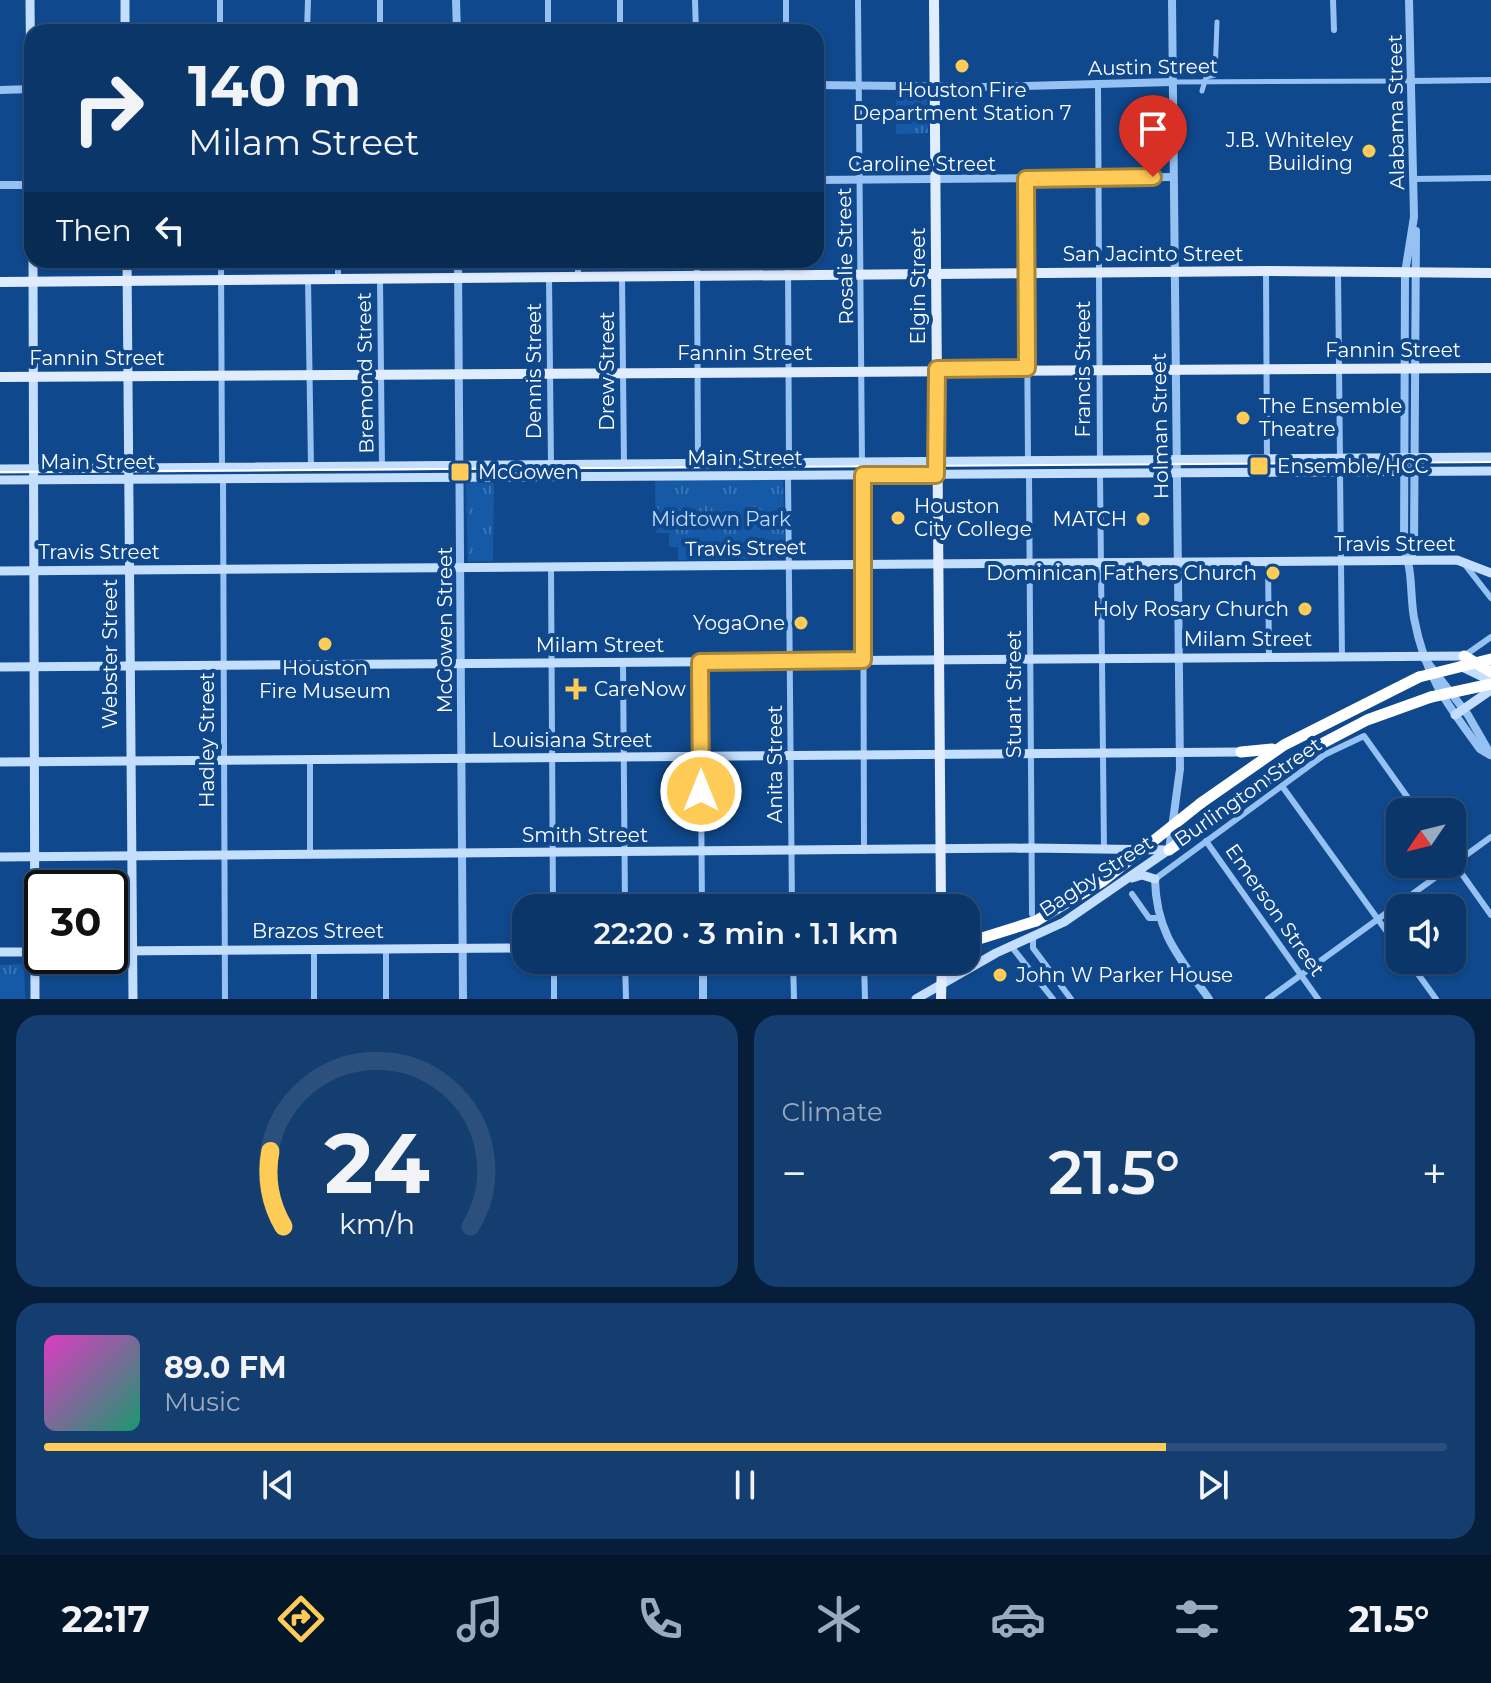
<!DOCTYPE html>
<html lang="en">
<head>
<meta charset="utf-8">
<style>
  body { margin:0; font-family:Montserrat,sans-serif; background:#143e6f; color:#f1f3f6; height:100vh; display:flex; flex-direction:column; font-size:30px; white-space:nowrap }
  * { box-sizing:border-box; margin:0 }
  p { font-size:26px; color:#9aabc0 }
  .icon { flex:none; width:44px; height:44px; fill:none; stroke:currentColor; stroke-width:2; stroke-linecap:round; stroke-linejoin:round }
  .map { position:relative; height:999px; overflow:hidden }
  .panel { display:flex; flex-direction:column; gap:16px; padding:16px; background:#061e3a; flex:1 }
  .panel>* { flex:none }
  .banner { position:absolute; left:24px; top:24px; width:800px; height:244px; border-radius:24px; box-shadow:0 2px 6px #0004,0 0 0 2px #2b507d; background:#0b3669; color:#f1f3f6; overflow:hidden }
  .needle { width:52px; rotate:235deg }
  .controls { position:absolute; left:1386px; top:798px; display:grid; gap:16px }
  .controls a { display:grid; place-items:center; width:80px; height:80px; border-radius:16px; background:#0b3669; box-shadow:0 2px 6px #0004,0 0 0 2px #2b507d; font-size:40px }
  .speed { position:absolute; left:24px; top:870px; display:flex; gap:16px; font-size:40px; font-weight:700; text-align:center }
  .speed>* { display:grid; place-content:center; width:104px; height:104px; border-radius:50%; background:#0b3669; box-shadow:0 2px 6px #0004,0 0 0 2px #2b507d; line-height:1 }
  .speed .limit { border:4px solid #111; border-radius:12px; background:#fff; color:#111 }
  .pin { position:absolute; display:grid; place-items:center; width:68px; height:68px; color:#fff; margin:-82px -34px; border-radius:50% 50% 50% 0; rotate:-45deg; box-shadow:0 0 8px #0007 }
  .pin .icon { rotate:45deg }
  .me { position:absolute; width:88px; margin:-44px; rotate:0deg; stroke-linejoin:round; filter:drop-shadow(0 0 6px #0008) }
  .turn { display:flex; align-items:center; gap:28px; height:168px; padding:0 32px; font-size:36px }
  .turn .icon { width:104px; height:104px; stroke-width:2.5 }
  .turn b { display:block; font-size:56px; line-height:68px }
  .then { display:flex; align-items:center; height:76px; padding:0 32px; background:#0003; gap:16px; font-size:30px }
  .big { font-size:60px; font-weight:600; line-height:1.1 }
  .panel .card { flex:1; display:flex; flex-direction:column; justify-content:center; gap:12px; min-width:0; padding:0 28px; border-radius:24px; background:#143e6f }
  .panel .dial { align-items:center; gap:0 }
  .dial svg { height:208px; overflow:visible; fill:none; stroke:#2b507d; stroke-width:7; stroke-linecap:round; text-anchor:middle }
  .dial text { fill:#f1f3f6; stroke:none }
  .song { display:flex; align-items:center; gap:24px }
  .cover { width:96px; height:96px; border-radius:12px; background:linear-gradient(135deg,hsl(310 70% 55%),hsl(160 70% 35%)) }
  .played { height:8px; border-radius:4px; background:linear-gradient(90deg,#ffcb57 80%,#2b507d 80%) }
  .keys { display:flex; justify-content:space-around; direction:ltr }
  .heat { display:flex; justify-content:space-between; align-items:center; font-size:44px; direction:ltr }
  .panel .tiles { flex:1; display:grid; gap:16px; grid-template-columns:1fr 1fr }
  .card:last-child { grid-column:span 2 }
  .trip { position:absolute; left:512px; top:894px; width:468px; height:80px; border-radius:24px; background:#0b3669; box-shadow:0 2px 6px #0004,0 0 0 2px #2b507d; font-weight:600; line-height:80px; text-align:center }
  .menu { display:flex; height:128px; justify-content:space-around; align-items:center; background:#04162a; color:#9aabc0 }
  .menu .icon { width:56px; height:56px }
  .menu .active { color:#ffcb57 }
  .menu b { font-size:36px; color:#f1f3f6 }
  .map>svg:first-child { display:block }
</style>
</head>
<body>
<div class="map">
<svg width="1491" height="999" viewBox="0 0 1491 999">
  <defs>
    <pattern id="grass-tufts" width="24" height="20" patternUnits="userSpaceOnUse" patternTransform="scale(2)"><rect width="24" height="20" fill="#165aa7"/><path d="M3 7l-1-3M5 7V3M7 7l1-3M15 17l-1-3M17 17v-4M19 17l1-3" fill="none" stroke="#3973b4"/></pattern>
  </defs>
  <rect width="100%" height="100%" fill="#0f488c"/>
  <g fill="url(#grass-tufts)">
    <polygon points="896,91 927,92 928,133 896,134"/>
    <polygon points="655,478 783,479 785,558 678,560 678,547 669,547 669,533 656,533"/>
    <polygon points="494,481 493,561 468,562 466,482"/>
    <polygon points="24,964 25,999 0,999 0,965"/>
  </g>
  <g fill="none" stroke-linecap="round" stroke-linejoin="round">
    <g stroke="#95c1f3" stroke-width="5">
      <polyline points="1172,82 1410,81"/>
      <polyline points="1202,91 1206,77 1215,75 1217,22"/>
    </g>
    <g stroke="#95c1f3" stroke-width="6">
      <polyline points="548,0 548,32"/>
      <polyline points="620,0 620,32"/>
      <polyline points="695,0 696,32"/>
      <polyline points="786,0 786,32"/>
      <polyline points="858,0 862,463"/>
      <polyline points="1333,0 1334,30"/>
      <polyline points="220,32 220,0"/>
      <polyline points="307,32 308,0"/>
      <polyline points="380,32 380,0"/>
      <polyline points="1411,81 1491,80"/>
      <polyline points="1098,83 1100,461"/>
      <polyline points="1026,179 1028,462"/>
      <polyline points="1413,179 1491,178"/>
      <polyline points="221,260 222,468"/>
      <polyline points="338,260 338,278"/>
      <polyline points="578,260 578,277"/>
      <polyline points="697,260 698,464"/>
      <polyline points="788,260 789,464"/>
      <polyline points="1266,271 1267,460"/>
      <polyline points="1338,272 1340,459"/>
      <polyline points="549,277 551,465"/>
      <polyline points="622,277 624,465"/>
      <polyline points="308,279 311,466"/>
      <polyline points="380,279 382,466"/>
      <polyline points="1340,471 1342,657"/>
      <polyline points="1029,474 1032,914"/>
      <polyline points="1100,474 1104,850"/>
      <polyline points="863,475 864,851"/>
      <polyline points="788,476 792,908"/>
      <polyline points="223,480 225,999"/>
      <polyline points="1268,562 1269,657"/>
      <polyline points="1466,566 1491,598"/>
      <polyline points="551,567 553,908"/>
      <polyline points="1464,656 1491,637"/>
      <polyline points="700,662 702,908"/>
      <polyline points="623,663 625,908"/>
      <polyline points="310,760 310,855"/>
      <polyline points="1282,786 1400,950"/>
      <polyline points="1206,841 1318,999"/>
      <polyline points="1452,860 1491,915"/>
      <polyline points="1155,879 1324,755 1364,736 1418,812"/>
      <polyline points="1132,894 1149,918 1159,918"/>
      <polyline points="1033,936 1033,948 1071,999"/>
      <polyline points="1011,946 1053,999"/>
      <polyline points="314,949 314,999"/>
      <polyline points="386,949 386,999"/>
      <polyline points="554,960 554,999"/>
      <polyline points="625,960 626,999"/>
      <polyline points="793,960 794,999"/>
      <polyline points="864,960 865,999"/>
      <polyline points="1408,960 1436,999"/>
      <polyline points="1268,999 1491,837"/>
    </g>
    <g stroke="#95c1f3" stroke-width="8">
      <polyline points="456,0 457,32"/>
      <path d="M1409,0L1414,217L1405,273L1404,550C1413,570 1410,596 1414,618C1425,676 1446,703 1480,749L1490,755"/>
      <polyline points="816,85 983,87 1172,82"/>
      <polyline points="0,90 32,89"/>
      <polyline points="816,180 1173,177"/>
      <polyline points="0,185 32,185"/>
      <polyline points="458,260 463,999"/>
      <polyline points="1409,561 1414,550 1416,231"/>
      <polyline points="1424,658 1468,715 1491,755"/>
      <polyline points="1169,850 1180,769 1172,0"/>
      <path d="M1155,879C1156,933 1179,957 1209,999"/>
      <polyline points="703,999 703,960"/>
    </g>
    <g stroke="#c4defd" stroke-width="9">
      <polyline points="30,0 32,201"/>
      <polyline points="125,0 125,32"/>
      <polyline points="33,260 35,999"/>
      <polyline points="127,260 133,999"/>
      <polyline points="0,469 1491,457"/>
      <polyline points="0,480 1491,471"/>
      <polyline points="0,571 1457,560 1491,573"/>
      <polyline points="1460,666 1491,681"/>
      <polyline points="0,667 1464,656"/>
      <polyline points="1455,715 1491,690"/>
      <polyline points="0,762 1241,752"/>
      <polyline points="0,857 1031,848 1169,850"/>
      <polyline points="1132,878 1142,875 1155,879"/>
      <polyline points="110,951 526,948"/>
      <polyline points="0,952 42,952"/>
      <polyline points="916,999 996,953 1064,922 1167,851"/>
    </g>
    <g stroke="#e1edff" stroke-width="10">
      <polyline points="934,0 941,908"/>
      <polyline points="0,282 1266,271 1491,273"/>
      <polyline points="0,377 1491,368"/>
      <polyline points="941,999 942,960"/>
    </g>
    <g stroke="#fff" stroke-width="11">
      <polyline points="1464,656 1491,672"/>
      <polyline points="1241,752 1272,749"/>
      <polyline points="1201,803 1284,745 1419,677"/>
      <polyline points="1169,850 1306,752 1367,720 1431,697"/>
      <polyline points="966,943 1036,921"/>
    </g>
    <polyline stroke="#fff" stroke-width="2" points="0,472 1491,462"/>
    <g stroke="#fff" stroke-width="11">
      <polyline points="1419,677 1491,659"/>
      <polyline points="1431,697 1491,684"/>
      <polyline points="1036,921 1103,881 1201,803"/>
    </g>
  </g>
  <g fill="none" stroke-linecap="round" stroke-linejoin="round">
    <defs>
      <polyline id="route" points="701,791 700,662 863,660 863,475 936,475 937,369 1027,368 1026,179 1153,177"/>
    </defs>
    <use href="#route" stroke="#a68439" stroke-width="20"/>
    <use href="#route" stroke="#ffcb57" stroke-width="14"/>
  </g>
  <g fill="#ffcb57" stroke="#0f488c" stroke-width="3">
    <circle cx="962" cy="66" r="8"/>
    <circle cx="1369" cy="151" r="8"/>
    <circle cx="1243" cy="418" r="8"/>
    <rect x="1249" y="456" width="20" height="20" rx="4"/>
    <rect x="450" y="462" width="20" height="20" rx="4"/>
    <circle cx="898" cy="518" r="8"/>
    <circle cx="1143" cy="519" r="8"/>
    <circle cx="1273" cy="573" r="8"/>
    <circle cx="1305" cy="609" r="8"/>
    <circle cx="801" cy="623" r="8"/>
    <circle cx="325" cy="644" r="8"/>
    <path d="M572 677h8v8h8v8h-8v8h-8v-8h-8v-8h8z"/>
    <circle cx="1000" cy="975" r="8"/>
  </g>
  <g text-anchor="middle" stroke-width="8" stroke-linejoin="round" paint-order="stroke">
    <g font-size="20" fill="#fff" stroke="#0f488c">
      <text transform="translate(1153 67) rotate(-1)" y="7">Austin Street</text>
      <text transform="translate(1396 112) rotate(-91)" y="7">Alabama Street</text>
      <text x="922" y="171">Caroline Street</text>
      <text x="1153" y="261">San Jacinto Street</text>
      <text transform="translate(845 256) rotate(-91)" y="7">Rosalie Street</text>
      <text transform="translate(918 286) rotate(-90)" y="7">Elgin Street</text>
      <text x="1393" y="357">Fannin Street</text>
      <text x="745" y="360">Fannin Street</text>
      <text x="97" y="365">Fannin Street</text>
      <text transform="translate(1083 369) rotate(-90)" y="7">Francis Street</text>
      <text transform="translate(534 371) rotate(-90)" y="7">Dennis Street</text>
      <text transform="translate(607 371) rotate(-90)" y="7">Drew Street</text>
      <text transform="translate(365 373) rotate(-91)" y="7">Bremond Street</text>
      <text transform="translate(1160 426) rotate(-91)" y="7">Holman Street</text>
      <text x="745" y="465">Main Street</text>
      <text x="98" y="469">Main Street</text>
      <text x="1395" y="551">Travis Street</text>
      <text transform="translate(746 548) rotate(-1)" y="7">Travis Street</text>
      <text x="99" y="559">Travis Street</text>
      <text transform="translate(445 630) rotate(-90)" y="7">McGowen Street</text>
      <text x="1248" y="646">Milam Street</text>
      <text x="600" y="652">Milam Street</text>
      <text transform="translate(110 654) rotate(-90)" y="7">Webster Street</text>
      <text transform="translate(1014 694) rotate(-90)" y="7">Stuart Street</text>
      <text transform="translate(207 740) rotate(-90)" y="7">Hadley Street</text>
      <text x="572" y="747">Louisiana Street</text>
      <text transform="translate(775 764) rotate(-90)" y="7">Anita Street</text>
      <text transform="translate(1248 792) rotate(-35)" y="7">Burlington Street</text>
      <text x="585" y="842">Smith Street</text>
      <text transform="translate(1096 876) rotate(-33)" y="7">Bagby Street</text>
      <text transform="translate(1275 910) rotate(55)" y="7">Emerson Street</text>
      <text x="318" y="938">Brazos Street</text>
    </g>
    <g font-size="20" fill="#fff" stroke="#0f488c" text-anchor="start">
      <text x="962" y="97" text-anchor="middle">Houston Fire<tspan x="962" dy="23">Department Station 7</tspan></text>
      <text x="1353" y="147" text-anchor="end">J.B. Whiteley<tspan x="1353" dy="23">Building</tspan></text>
      <text x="1259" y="413">The Ensemble<tspan x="1259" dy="23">Theatre</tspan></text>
      <text x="1277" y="473">Ensemble/HCC</text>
      <text x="478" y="479">McGowen</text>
      <text x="914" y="513">Houston<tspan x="914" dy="23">City College</tspan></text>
      <text x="1127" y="526" text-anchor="end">MATCH</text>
      <text x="1257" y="580" text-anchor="end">Dominican Fathers Church</text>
      <text x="1289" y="616" text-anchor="end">Holy Rosary Church</text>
      <text x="785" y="630" text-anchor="end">YogaOne</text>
      <text x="325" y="675" text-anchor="middle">Houston<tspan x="325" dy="23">Fire Museum</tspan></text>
      <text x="594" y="696">CareNow</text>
      <text x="1016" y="982">John W Parker House</text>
    </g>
    <g font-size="20" fill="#bcdbfe" stroke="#0f488c">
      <text x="721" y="526">Midtown Park</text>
    </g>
  </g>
</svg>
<div class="controls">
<a><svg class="needle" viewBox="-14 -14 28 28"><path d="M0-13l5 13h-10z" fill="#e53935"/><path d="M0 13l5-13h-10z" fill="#9aabc0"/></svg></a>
<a><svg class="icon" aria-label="sound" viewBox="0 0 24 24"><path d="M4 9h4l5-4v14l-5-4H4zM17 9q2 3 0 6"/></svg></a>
</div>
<div class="speed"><div class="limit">30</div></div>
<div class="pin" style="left:1153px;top:177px;background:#d93025"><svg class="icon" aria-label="arrive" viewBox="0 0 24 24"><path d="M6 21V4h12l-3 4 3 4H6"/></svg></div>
<svg class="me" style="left:701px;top:791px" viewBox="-20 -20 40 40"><circle r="17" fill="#ffcb57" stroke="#fff" stroke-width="3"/><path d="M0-11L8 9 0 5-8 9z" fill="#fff"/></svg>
<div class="trip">22:20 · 3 min · 1.1 km</div>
<div class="banner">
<div class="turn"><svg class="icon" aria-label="right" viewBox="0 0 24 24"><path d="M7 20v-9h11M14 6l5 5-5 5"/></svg><div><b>140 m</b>Milam Street</div></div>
<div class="then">Then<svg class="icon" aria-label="left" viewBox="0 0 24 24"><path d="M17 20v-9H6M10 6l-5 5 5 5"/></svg></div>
</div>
</div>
<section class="panel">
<div class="tiles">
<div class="card dial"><svg viewBox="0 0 100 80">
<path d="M14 69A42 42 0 1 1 86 69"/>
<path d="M14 69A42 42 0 0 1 9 40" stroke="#ffcb57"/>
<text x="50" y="56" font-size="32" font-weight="700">24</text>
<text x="50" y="72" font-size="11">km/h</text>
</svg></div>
<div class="card"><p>Climate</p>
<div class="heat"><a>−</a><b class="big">21.5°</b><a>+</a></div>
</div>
<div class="card">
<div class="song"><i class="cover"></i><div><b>89.0 FM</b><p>Music</p></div></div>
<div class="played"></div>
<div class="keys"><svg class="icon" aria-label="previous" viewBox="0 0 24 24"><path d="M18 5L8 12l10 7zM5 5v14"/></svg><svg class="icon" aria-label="pause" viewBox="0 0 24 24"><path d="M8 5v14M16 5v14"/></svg><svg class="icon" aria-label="next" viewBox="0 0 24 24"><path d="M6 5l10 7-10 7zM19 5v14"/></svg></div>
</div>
</div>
</section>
<nav class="menu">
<b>22:17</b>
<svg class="icon active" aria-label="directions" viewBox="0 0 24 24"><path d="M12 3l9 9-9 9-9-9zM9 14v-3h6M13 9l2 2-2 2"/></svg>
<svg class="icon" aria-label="music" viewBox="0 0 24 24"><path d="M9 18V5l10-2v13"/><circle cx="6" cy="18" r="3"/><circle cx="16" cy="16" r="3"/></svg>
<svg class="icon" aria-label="phone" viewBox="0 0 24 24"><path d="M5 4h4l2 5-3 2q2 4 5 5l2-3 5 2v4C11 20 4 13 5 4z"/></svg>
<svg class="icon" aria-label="climate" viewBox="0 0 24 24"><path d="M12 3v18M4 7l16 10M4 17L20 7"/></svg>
<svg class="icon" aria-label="car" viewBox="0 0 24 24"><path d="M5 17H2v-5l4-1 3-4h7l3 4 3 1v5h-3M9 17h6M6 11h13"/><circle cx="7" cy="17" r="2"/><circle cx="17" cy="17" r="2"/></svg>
<svg class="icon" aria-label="filters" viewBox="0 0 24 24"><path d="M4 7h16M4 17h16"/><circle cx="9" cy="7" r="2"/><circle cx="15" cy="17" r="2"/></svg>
<b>21.5°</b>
</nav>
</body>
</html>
